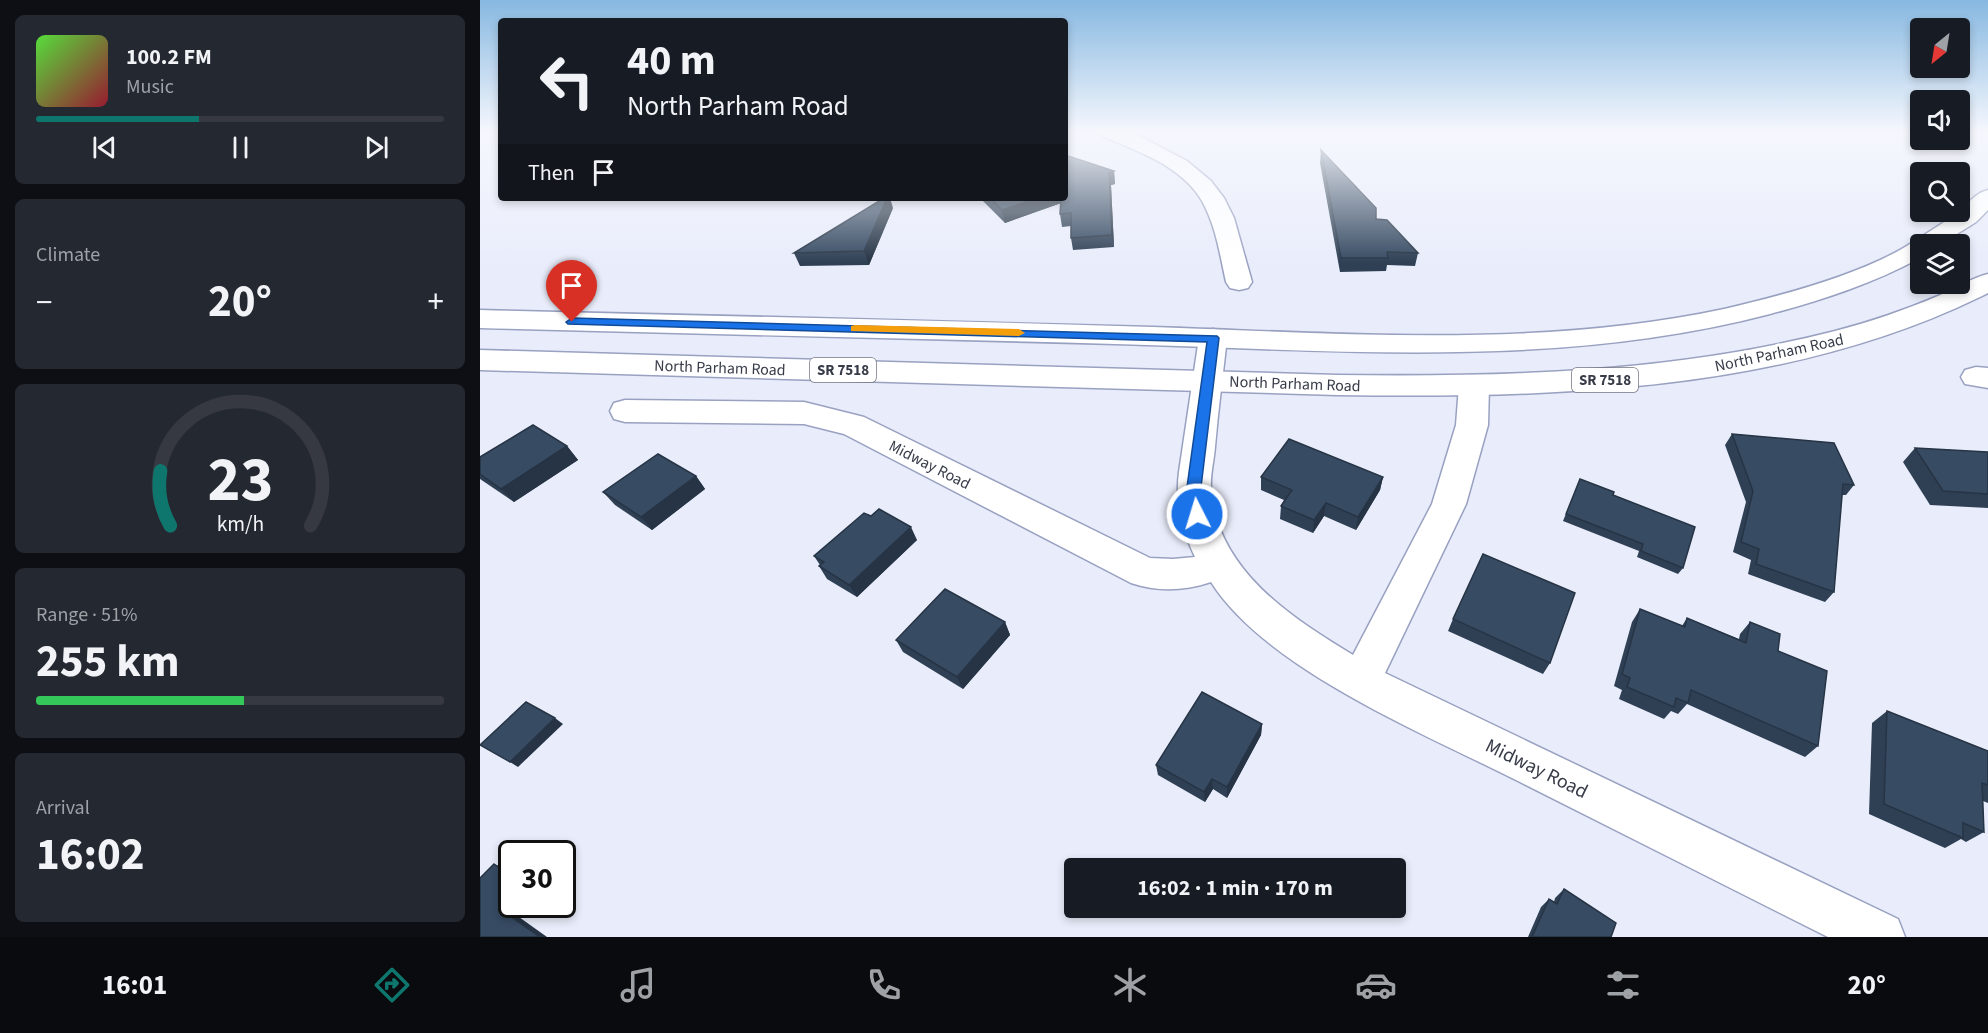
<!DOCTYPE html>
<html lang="en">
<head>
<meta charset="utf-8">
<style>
  body { margin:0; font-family:"Source Sans 3",sans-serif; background:#242831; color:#f1f3f6; height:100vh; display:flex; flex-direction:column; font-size:22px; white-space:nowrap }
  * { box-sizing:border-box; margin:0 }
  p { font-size:20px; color:#9ea1a6 }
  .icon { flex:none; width:33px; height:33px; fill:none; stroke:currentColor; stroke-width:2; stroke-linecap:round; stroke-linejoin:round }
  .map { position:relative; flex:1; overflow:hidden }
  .sheet { display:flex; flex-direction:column; gap:15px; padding:15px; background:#0d0f14; width:480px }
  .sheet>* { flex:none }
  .banner { position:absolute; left:18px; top:18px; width:570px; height:183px; border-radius:6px; box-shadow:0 3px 9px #0003; background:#171b24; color:#f1f3f6; overflow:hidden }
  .needle { width:39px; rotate:210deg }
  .controls { position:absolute; left:1430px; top:18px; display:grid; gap:12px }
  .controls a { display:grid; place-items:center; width:60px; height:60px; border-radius:6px; background:#171b24; box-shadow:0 3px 9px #0003; font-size:30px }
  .speed { position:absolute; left:18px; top:840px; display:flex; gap:12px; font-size:30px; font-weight:700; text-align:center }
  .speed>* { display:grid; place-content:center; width:78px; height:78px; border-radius:50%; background:#171b24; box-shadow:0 3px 9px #0003; line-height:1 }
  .speed .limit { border:3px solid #111; border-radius:9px; background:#fff; color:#111 }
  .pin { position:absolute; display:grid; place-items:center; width:51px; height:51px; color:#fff; margin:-62px -26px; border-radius:50% 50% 50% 0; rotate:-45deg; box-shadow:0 0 6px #0007 }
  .pin .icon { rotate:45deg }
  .me { position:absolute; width:66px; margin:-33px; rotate:355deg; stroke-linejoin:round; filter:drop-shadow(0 0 4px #0008) }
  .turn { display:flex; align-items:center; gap:21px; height:126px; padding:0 30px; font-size:27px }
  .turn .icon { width:78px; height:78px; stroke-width:2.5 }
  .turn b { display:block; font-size:42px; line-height:51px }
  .then { display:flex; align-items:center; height:57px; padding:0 30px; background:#0003; gap:12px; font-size:22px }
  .big { font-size:45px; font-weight:700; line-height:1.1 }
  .sheet .card { flex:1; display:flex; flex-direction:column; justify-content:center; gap:9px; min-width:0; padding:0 21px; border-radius:9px; background:#242831 }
  .sheet .dial { align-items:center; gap:0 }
  .dial svg { height:156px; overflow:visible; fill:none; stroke:#363941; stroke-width:7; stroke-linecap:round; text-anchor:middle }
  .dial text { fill:#f1f3f6; stroke:none }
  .song { display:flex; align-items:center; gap:18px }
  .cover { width:72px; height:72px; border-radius:9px; background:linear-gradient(135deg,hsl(110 70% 55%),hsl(350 70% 35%)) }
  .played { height:6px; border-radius:3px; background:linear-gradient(90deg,#0f766e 40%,#363941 40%) }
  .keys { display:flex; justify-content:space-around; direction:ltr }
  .heat { display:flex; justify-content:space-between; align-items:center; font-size:33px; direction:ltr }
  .charge { height:9px; border-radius:4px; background:linear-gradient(90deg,#34c759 51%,#363941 0) }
  .trip { position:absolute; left:584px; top:858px; width:342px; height:60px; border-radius:6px; background:#171b24; box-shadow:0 3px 9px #0003; font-weight:700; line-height:60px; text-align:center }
  .dock { display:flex; height:96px; justify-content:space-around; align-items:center; background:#090b0e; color:#9ea1a6 }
  .dock .icon { width:42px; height:42px }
  .dock .current { color:#0f766e }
  .dock b { font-size:27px; color:#f1f3f6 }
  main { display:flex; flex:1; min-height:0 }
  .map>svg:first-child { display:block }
</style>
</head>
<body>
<main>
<section class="sheet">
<div class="card">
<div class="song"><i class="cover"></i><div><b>100.2 FM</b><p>Music</p></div></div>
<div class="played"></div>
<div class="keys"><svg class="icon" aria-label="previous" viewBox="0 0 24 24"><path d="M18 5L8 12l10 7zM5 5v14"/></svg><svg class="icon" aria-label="pause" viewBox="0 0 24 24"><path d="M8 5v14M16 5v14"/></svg><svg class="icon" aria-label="next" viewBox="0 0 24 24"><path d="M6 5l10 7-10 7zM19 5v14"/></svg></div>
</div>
<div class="card"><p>Climate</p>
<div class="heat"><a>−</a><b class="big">20°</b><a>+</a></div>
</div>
<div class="card dial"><svg viewBox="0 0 100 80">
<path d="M14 69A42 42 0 1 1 86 69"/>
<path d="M14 69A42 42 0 0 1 9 41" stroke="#0f766e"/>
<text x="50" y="56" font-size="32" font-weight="700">23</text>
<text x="50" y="72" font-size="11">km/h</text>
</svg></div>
<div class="card"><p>Range · 51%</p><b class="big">255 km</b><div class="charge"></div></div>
<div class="card"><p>Arrival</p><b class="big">16:02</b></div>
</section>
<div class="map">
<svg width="1508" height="937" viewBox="0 0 1508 937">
  <rect width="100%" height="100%" fill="#e9edfb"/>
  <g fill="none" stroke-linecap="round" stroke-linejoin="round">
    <defs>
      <g id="minor">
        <path d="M619,132H648L665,139L707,161L731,181L744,198L754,218L772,282L768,288L759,290L750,288L746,282C740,255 736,226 722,201C702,166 657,151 622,136Z"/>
        <path d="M733,329L743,332L747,338C743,374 738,411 735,447C734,461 730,475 731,488C736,569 810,617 873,655L952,504L976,425L979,386L983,379L994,376L1005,379L1009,386L1008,425L986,504L905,673L1418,919L1425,937H1348C1244,885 1140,832 1036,780C945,734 786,669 731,582C704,591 678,592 651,583L364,434L324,424L145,422L134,419L130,411L134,403L145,400L324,402L384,417L670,558L693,559L715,557C702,530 695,501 699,472L719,338L723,332Z"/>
        <polygon points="1496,367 1508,368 1508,388 1485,384 1481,377 1485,370"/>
      </g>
      <g id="highway">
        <path d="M1508,190V210L1496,222L1461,244H1440V258C1392,284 1342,300 1290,314C1076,370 854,350 635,344C424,338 212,334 0,328V310C224,316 449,320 673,327C862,333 1057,349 1244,309C1300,296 1385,274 1433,242C1447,233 1464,223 1478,212C1488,204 1495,193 1508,190Z"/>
        <path d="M1508,274V293L1500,297C1303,393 1072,398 857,395L0,370V350L857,375C1025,377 1191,373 1355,331C1390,322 1425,310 1458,296C1475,289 1491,278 1508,274Z"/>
      </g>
    </defs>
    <use href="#minor" stroke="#99a1c1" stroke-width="3"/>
    <use href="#highway" stroke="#99a1c1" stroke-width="3"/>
    <use href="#minor" fill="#fff" fill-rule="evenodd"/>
    <use href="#highway" fill="#fff" fill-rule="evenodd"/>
  </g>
  <g fill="#2f4055">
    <polygon points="841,150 896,219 938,253 935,266 907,265 906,271 860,272 840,163"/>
    <polygon points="634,171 635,184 631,185 634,247 593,250 591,238 591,226 582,227 580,214 581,203 525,223 500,198 585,198"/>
    <polygon points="413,208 389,265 320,266 314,253"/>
    <polygon points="1252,434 1374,485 1366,495 1362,495 1354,592 1345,602 1268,574 1271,560 1253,552 1266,502 1245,445"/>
    <polygon points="87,446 98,460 34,502 0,479 0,457"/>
    <polygon points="1435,448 1508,452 1508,508 1450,505 1423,462"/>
    <polygon points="216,476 225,489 172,530 135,505 123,492"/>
    <polygon points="781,477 903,477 900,490 876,530 844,516 833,533 800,519 801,506 804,500 781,490"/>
    <polygon points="1100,479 1133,495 1203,568 1198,574 1157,557 1159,551 1083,521"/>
    <polygon points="391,516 437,540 377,597 347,579 339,566 340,565 334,556"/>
    <polygon points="1160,609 1202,626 1207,618 1259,639 1260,634 1270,622 1298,651 1338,746 1325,757 1207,704 1198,714 1191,711 1184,719 1139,699 1142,690 1134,686 1152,622"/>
    <polygon points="973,619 1070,663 1063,674 968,631"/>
    <polygon points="525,622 530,635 483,689 423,652 416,640"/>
    <polygon points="1407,711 1508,751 1508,803 1503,801 1504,832 1486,842 1481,839 1465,848 1389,814 1392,723"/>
    <polygon points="782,724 781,735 747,798 733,789 725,802 678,775 676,765"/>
    <polygon points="1084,889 1131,937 1048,937 1061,907 1069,899 1074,902 1075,898"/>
  </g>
  <g fill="#263445">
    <polygon points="634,171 635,184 631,185 634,247 632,235 629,173"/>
    <polygon points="407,198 410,198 413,208 389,265 384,251"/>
    <polygon points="557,198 583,198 584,202 525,223 522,210"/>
    <polygon points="87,446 98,460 34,502 21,489"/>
    <polygon points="216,476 225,489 172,530 161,517"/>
    <polygon points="903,477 900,490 876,530 878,517"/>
    <polygon points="846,503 844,516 833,533 834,520"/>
    <polygon points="431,527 437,540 377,597 369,585"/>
    <polygon points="525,622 530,635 483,689 477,677"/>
    <polygon points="75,718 83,724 38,767 30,762"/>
    <polygon points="782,724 781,735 747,798 747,787"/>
    <polygon points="732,779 733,789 725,802 724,792"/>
    <polygon points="14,864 32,872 32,876"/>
    <polygon points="32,898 32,904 52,904 39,917 67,937 60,937 20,909"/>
  </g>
  <g fill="#374b63" stroke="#263445" stroke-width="1.5">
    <polygon points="841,150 896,208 896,219 907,220 938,253 907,252 908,258 861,258"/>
    <polygon points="585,155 634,171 629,173 632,235 591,238 591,213 580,214 581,198 585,198"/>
    <polygon points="404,198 407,198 384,251 314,253"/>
    <polygon points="510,198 557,198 522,210"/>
    <polygon points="53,425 87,446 21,489 0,474 0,457"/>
    <polygon points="1252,434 1354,443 1374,485 1363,484 1354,592 1276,564 1279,549 1261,542 1273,491"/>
    <polygon points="809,439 903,477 878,517 846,503 834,520 801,506 812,490 781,477"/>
    <polygon points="1435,448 1508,452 1508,494 1463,491"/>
    <polygon points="178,454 216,476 161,517 123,492"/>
    <polygon points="1100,479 1134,492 1133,495 1215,527 1203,568 1161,551 1163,544 1086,514"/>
    <polygon points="399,509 431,527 369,585 339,566 344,562 334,556 384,513 391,516"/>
    <polygon points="1003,554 1095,593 1070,663 973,619"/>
    <polygon points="465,589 525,622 477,677 416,640"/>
    <polygon points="1160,609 1205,627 1207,618 1266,643 1270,622 1300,634 1298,651 1347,671 1338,746 1211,690 1208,703 1196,698 1194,707 1147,687 1150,678 1142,674"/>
    <polygon points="722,692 782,724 747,787 732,779 724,792 676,765"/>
    <polygon points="46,702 75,718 30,762 0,745"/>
    <polygon points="1407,711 1508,751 1508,785 1502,783 1504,832 1483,823 1483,838 1404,804"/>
    <polygon points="14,864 32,876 32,898 20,909 60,937 0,937 0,878"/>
    <polygon points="1084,889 1136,923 1131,937 1052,937 1069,899 1077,904"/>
  </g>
  <linearGradient id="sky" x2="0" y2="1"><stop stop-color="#87b8e1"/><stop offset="0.5" stop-color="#f5f7fd"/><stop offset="1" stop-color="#f5f7fd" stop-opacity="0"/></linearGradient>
  <rect width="1508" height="263" fill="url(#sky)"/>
  <polygon fill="#1a73e8" stroke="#114b97" stroke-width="1.5" points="92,318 737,336 739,338 721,487 724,514 722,518 712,518 707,487 727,342 88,324 86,322"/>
  <polygon fill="#f59e0b" points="375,325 539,329 545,333 539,336 371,331 371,326"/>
  <g text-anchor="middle" stroke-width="6" stroke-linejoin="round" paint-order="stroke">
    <g fill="#fff" stroke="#747680" stroke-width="1.5">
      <rect x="330" y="358" width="66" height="24" rx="4.5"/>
      <rect x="1092" y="368" width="66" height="24" rx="4.5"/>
    </g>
    <g font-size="15" font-weight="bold" fill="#383c49">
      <text x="363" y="375">SR 7518</text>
      <text x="1125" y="385">SR 7518</text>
    </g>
    <g font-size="16" fill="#383c49" stroke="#fff">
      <text transform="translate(1299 352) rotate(-12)" y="6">North Parham Road</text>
      <text transform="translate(240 367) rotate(2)" y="6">North Parham Road</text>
      <text transform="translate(815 383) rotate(2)" y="6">North Parham Road</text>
      <text transform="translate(450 464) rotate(27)" y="6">Midway Road</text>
    </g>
    <g font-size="20" fill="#383c49" stroke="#fff">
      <text transform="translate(1057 768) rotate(26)" y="7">Midway Road</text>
    </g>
  </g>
</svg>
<div class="controls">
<a><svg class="needle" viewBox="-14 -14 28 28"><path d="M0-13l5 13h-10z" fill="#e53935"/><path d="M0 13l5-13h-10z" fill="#9ea1a6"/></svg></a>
<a><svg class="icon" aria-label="sound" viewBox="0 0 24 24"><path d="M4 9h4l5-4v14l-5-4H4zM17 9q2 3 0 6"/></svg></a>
<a><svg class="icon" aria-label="search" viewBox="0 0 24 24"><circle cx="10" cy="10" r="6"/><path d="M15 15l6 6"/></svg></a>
<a><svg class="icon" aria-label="layers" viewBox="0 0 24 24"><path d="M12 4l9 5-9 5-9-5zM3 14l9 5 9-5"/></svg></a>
</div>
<div class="speed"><div class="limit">30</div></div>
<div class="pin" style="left:92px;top:322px;background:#d93025"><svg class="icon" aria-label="arrive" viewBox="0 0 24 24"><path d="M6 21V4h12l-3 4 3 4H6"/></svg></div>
<svg class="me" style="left:717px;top:514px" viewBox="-20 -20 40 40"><circle r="17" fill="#1a73e8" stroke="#fff" stroke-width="3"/><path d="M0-11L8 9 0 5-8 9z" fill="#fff"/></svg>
<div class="trip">16:02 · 1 min · 170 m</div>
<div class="banner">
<div class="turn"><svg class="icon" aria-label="left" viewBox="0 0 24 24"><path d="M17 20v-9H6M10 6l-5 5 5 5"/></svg><div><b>40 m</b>North Parham Road</div></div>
<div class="then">Then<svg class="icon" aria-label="arrive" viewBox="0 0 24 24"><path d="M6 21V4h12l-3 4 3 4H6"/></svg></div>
</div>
</div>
</main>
<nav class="dock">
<b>16:01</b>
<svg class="icon current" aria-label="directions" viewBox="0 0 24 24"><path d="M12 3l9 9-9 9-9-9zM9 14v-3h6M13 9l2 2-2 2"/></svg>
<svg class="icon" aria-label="music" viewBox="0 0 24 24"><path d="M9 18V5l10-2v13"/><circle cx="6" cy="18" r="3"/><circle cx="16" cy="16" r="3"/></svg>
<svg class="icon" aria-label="phone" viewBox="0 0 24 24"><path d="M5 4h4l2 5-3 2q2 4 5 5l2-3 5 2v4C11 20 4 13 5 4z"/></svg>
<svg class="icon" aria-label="climate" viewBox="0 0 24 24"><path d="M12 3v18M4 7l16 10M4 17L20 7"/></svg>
<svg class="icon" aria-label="car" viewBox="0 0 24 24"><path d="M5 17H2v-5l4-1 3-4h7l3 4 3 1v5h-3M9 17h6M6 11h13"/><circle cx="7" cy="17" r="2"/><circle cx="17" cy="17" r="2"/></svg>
<svg class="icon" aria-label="filters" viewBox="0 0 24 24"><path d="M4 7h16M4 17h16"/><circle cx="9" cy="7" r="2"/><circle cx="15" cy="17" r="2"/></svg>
<b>20°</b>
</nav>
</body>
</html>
